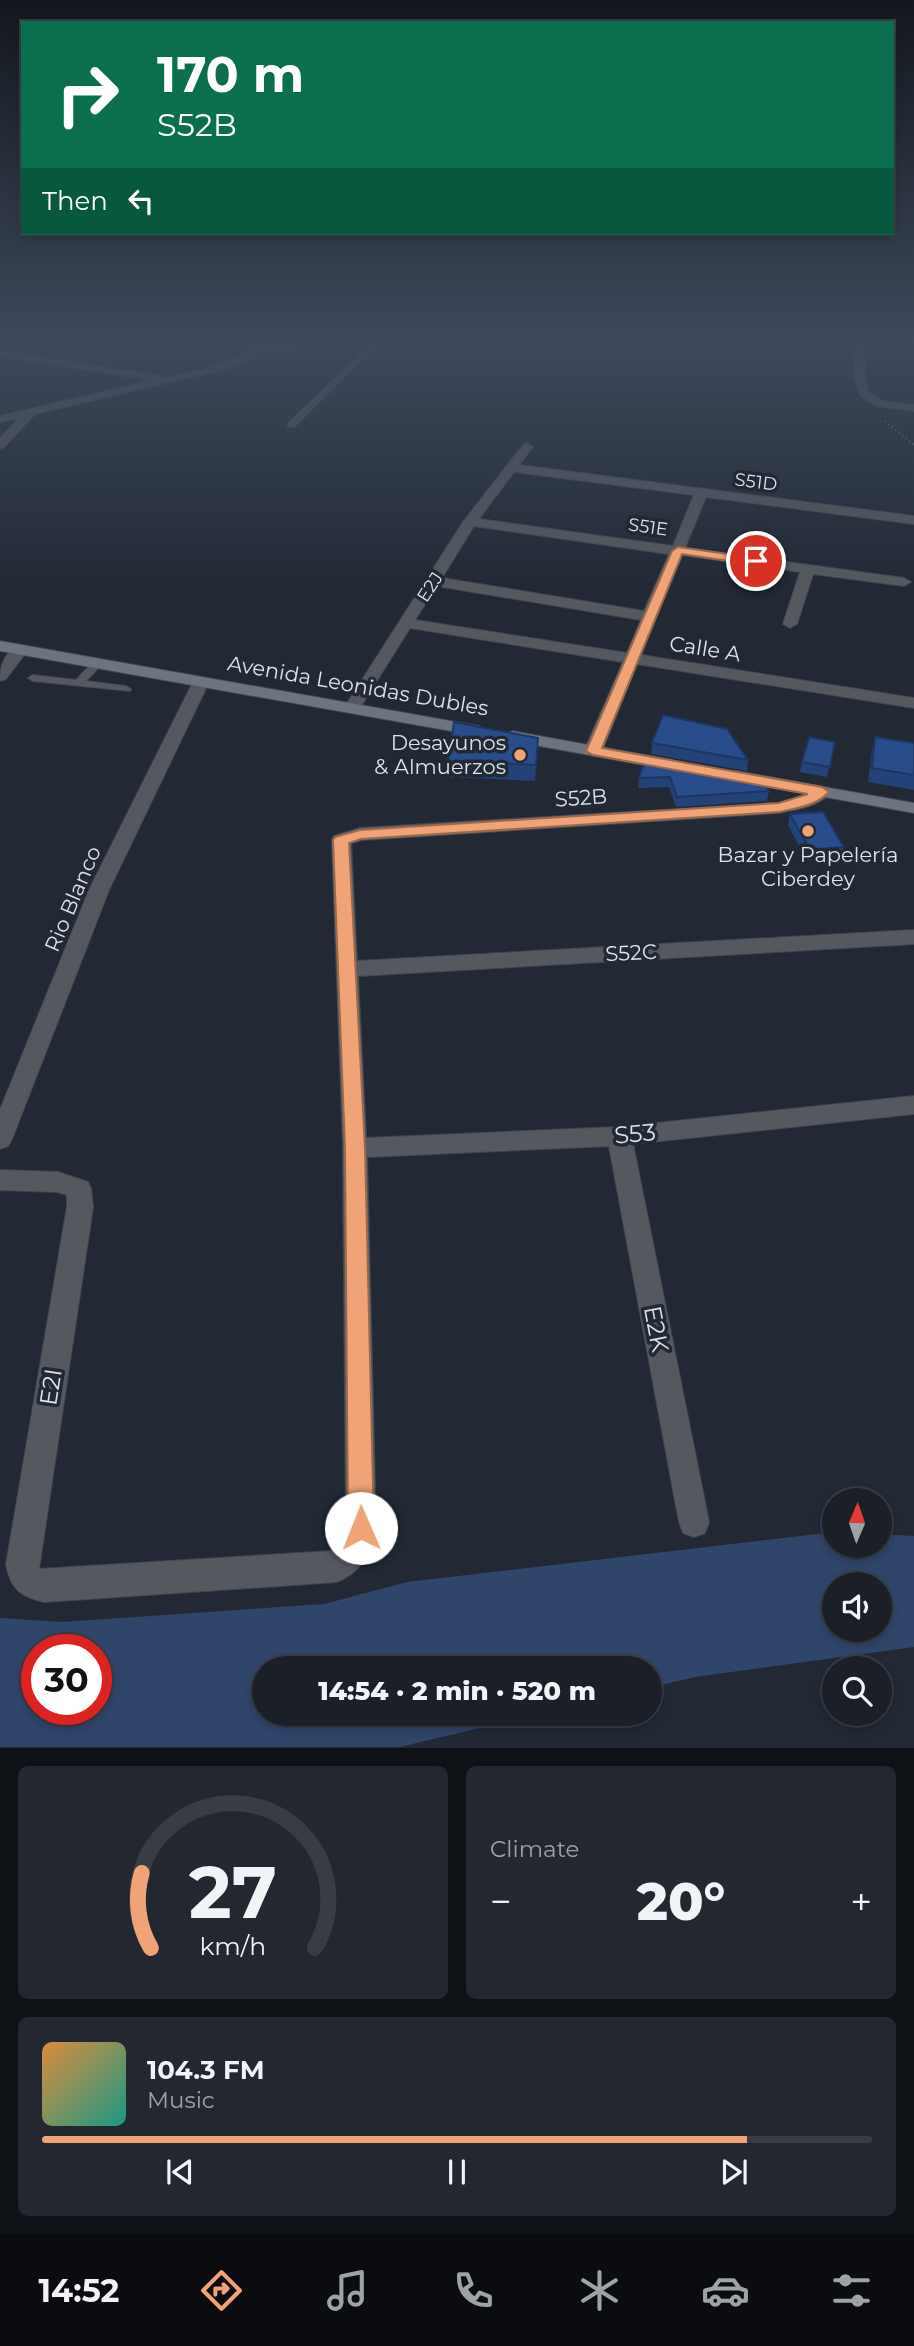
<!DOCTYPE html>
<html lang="en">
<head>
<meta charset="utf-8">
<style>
  body { margin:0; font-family:Montserrat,sans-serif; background:#232730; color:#f1f3f6; height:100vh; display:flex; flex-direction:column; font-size:26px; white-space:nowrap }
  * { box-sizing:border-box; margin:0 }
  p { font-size:23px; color:#9fa2a8 }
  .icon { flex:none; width:38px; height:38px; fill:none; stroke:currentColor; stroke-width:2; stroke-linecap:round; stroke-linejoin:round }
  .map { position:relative; height:1748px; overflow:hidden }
  .details { display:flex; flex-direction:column; gap:18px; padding:18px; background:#0e1116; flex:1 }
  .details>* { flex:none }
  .top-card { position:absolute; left:21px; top:21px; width:873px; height:214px; border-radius:0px; box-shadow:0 4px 10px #0003,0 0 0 2px #383d45; background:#0b6e4f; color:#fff; overflow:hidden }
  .needle { width:46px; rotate:2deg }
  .buttons { position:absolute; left:822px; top:1488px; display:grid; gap:14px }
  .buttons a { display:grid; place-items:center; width:70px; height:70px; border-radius:50%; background:#1a1f28; box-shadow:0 4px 10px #0003,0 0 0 2px #383d45; font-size:35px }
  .speed { position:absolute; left:21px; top:1634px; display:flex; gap:14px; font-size:35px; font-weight:700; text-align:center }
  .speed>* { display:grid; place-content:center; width:91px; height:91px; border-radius:50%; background:#1a1f28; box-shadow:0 4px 10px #0003,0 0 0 2px #383d45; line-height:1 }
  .speed .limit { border:10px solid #d22; background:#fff; color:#111 }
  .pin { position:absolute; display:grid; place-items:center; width:60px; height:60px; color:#fff; margin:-30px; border:4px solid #fff; border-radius:50%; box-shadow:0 2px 7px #0007 }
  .me { position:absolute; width:77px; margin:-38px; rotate:359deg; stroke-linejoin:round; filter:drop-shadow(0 0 5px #0008) }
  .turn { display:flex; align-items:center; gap:24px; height:147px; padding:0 21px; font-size:32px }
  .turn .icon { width:91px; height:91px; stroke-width:2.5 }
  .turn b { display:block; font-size:49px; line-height:60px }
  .then { display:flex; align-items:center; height:66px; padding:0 21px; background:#0003; gap:14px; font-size:26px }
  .big { font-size:52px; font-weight:800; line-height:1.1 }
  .details .card { flex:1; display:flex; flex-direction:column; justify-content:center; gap:10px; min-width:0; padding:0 24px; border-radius:10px; background:#232730 }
  .details .dial { align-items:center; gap:0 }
  .dial svg { height:182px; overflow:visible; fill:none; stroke:#383d45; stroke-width:7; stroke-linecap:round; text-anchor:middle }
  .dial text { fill:#f1f3f6; stroke:none }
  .song { display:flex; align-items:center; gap:21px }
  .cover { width:84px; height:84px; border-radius:10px; background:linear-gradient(135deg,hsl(30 70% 55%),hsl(170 70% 35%)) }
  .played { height:7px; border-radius:4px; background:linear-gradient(90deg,#efa377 85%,#383d45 85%) }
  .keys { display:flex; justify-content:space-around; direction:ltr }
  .heat { display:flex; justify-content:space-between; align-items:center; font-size:38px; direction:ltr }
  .details .tiles { flex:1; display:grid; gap:18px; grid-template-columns:1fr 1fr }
  .card:last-child { grid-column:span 2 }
  .trip { position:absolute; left:252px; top:1656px; width:410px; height:70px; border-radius:35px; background:#1a1f28; box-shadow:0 4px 10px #0003,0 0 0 2px #383d45; font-weight:800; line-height:70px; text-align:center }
  .tabs { display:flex; height:112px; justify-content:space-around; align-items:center; background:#0a0c10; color:#9fa2a8 }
  .tabs .icon { width:49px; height:49px }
  .tabs .on { color:#efa377 }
  .tabs b { font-size:32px; color:#f1f3f6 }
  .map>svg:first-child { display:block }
</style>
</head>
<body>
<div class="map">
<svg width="914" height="1748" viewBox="0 0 914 1748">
  <rect width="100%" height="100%" fill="#222935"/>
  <path fill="#30456a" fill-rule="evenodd" d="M835,1532V1545H880V1534L914,1536V1647L695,1677L649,1688V1668H264V1713H542L400,1747H0V1618L62,1622L324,1604L407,1582ZM835,1584H880V1629H835ZM37,1650H96V1710H37Z"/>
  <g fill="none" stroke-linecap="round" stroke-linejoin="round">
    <defs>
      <g id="service">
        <polygon points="309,344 290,350 258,351 255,349 258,347"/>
        <polygon points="371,344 378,344 294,427 288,427 288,423"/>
        <polygon points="98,660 103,663 86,681 126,686 131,689 130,691 33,681 28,678 33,675 76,680 94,661"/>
      </g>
      <g id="minor">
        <path d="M256,344H266L257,356L222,370L35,414L4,447L0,449V438L19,418L0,422V416L152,380L0,357V351L157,375L162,378C188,372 238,365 256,344Z"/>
        <polygon points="854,344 864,344 865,376 869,393 883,401 914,405 914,411 877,406 861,397 854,376"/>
        <path d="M527,443L533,447L519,465L914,516V524L706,497L685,548L904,578L911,582L904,586L813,574L797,624L790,628L783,624L800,572L682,555L641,655L914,698V708L637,664L602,751L593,756L584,751L623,662L410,628L358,711H346L344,708L463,522L523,445ZM514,472L694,495L673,546L479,519ZM474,526L669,554L644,611L442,578ZM437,586L641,620L627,653L415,620Z"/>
        <path d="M20,645L28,650L6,679L0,681C0,666 5,650 20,645Z"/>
        <polygon points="201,677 209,682 109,890 12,1139 8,1146 0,1149 0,1110 89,890 193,682"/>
        <path d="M822,787L828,788L831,792C818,807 797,809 779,813L362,840L351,843L357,961L914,930V944L358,976L366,1138L619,1127L914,1096V1114L633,1144L709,1522L705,1533L694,1537L683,1533L679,1522L609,1146L367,1157L376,1528C372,1553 361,1572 337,1582L44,1602C21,1597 11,1589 6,1565L67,1207V1195L58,1192L0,1190V1170L58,1172L88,1182L91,1189L93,1207L39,1569L332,1551L343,1539L346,1528L343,1148L332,840L334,836L360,828L779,803L799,798Z"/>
      </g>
      <g id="secondary">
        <polygon points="0,641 479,726 487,731 479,736 0,651"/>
        <polygon points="512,731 672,760 681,765 672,770 506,740 504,736"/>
        <polygon points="736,771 914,803 914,813 730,780 727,776"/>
      </g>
    </defs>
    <use href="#service" stroke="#404752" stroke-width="2"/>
    <use href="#minor" stroke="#404752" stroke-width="2"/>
    <use href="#secondary" stroke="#404752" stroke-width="2"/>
    <polyline stroke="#787e89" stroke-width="2.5" stroke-dasharray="1 3.5" stroke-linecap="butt" points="885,421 914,445"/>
    <use href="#service" fill="#55595f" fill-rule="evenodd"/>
    <use href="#minor" fill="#55595f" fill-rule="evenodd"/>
    <use href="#secondary" fill="#6e747e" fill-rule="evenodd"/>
  </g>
  <g fill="#234278">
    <polygon points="875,737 914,743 914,790 868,782 872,751"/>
    <polygon points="538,738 535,781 448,777 448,761"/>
    <polygon points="835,742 827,777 800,772 802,762"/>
    <polygon points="652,743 748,760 747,771 651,754"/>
    <polygon points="646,758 769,791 767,801 676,807 669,787 638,788 639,778"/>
    <polygon points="790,814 844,847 841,858 807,861 788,825"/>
  </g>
  <g fill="#294d8b" stroke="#1d3661" stroke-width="2">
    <polygon points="663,715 727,729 748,760 652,743"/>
    <polygon points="454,722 538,738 536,765 448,761"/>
    <polygon points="809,737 835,742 830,767 802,762"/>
    <polygon points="875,737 914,743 914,775 872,768"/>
    <polygon points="646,758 760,778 769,791 677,797 670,777 639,778"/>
    <polygon points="823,812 844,847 810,850 790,814"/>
  </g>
  <linearGradient id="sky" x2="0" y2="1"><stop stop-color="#13171d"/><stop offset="0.58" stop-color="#3e495c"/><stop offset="1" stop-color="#3e495c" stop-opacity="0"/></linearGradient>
  <rect width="914" height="589" fill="url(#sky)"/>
  <path fill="#efa377" stroke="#9b6a4d" stroke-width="2" d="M678,547L756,558L762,561L756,565L682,554L602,748L822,787L829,792C816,806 797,808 779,812L361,839L349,843L365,1148L374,1528L370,1537L361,1541L352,1537L348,1528L345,1148L333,840L335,837L360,830L779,803L808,794L593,755L586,751L672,551Z"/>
  <g fill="#efa377" stroke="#222935" stroke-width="2.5">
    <circle cx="520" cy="755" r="7"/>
    <circle cx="808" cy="831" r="7"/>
  </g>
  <g text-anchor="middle" stroke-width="7" stroke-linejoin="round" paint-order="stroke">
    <g font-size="18" fill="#dde2eb" stroke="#222935">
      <text transform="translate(756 482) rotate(7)" y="6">S51D</text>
      <text transform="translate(648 527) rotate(8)" y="6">S51E</text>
      <text transform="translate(430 587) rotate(-57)" y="6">E2J</text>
    </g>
    <g font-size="21" fill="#dde2eb" stroke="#222935">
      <text transform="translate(705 649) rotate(9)" y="7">Calle A</text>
      <text transform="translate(358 686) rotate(10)" y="7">Avenida Leonidas Dubles</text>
      <text transform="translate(581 798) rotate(-4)" y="7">S52B</text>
      <text transform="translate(73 899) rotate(-67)" y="7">Rio Blanco</text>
      <text transform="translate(631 953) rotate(-3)" y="7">S52C</text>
    </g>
    <g font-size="21" fill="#dde2eb" stroke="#222935" text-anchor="end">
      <text x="506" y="750">Desayunos<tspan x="506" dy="24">&amp; Almuerzos</tspan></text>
      <text x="808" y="862" text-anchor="middle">Bazar y Papelería<tspan x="808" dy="24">Ciberdey</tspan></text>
    </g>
    <g font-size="24" fill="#dde2eb" stroke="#222935">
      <text transform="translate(635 1134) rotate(-5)" y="8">S53</text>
      <text transform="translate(656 1329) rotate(79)" y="8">E2K</text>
      <text transform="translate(51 1387) rotate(-81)" y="8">E2I</text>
    </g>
  </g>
</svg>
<div class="buttons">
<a><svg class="needle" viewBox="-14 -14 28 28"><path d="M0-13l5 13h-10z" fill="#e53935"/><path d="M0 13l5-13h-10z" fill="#9fa2a8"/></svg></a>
<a><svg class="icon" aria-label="sound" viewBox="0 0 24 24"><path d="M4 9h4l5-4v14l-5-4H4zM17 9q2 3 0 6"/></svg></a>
<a><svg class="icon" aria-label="search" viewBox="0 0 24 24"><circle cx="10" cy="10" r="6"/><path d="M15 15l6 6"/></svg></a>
</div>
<div class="speed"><div class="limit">30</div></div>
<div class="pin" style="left:756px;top:561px;background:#d93025"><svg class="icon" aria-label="arrive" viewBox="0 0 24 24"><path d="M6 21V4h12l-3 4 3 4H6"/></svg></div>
<svg class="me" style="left:361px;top:1528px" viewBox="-20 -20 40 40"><circle r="19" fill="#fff"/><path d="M0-13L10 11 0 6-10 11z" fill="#efa377"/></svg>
<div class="trip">14:54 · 2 min · 520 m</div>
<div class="top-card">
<div class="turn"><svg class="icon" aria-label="right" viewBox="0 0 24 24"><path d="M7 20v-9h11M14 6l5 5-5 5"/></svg><div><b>170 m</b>S52B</div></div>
<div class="then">Then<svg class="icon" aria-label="left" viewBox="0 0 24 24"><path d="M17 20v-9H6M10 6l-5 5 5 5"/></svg></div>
</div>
</div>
<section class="details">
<div class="tiles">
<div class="card dial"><svg viewBox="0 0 100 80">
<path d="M14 69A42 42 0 1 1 86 69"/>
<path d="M14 69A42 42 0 0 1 10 36" stroke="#efa377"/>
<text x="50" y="56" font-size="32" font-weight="700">27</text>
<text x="50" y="72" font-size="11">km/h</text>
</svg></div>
<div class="card"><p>Climate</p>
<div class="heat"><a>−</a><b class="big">20°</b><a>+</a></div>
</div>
<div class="card">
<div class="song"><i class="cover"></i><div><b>104.3 FM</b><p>Music</p></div></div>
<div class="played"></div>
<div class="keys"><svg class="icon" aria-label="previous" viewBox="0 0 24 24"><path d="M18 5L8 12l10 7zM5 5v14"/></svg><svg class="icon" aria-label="pause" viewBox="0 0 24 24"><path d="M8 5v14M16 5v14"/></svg><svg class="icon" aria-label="next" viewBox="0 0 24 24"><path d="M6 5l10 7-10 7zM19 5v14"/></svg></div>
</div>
</div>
</section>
<nav class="tabs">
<b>14:52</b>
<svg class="icon on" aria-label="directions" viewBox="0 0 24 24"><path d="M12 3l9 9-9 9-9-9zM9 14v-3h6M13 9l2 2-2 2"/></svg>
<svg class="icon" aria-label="music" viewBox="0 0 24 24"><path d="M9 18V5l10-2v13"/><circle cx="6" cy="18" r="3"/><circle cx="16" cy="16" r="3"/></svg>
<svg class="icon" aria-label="phone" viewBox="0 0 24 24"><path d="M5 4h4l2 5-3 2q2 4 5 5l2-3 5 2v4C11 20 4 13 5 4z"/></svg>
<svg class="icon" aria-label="climate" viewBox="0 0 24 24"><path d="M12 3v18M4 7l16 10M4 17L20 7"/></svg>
<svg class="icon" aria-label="car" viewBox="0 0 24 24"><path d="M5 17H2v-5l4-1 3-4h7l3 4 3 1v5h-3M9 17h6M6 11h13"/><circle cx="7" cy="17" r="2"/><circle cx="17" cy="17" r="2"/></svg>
<svg class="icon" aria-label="filters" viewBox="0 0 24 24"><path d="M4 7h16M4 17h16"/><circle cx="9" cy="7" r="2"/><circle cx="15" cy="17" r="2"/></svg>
</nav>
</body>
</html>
